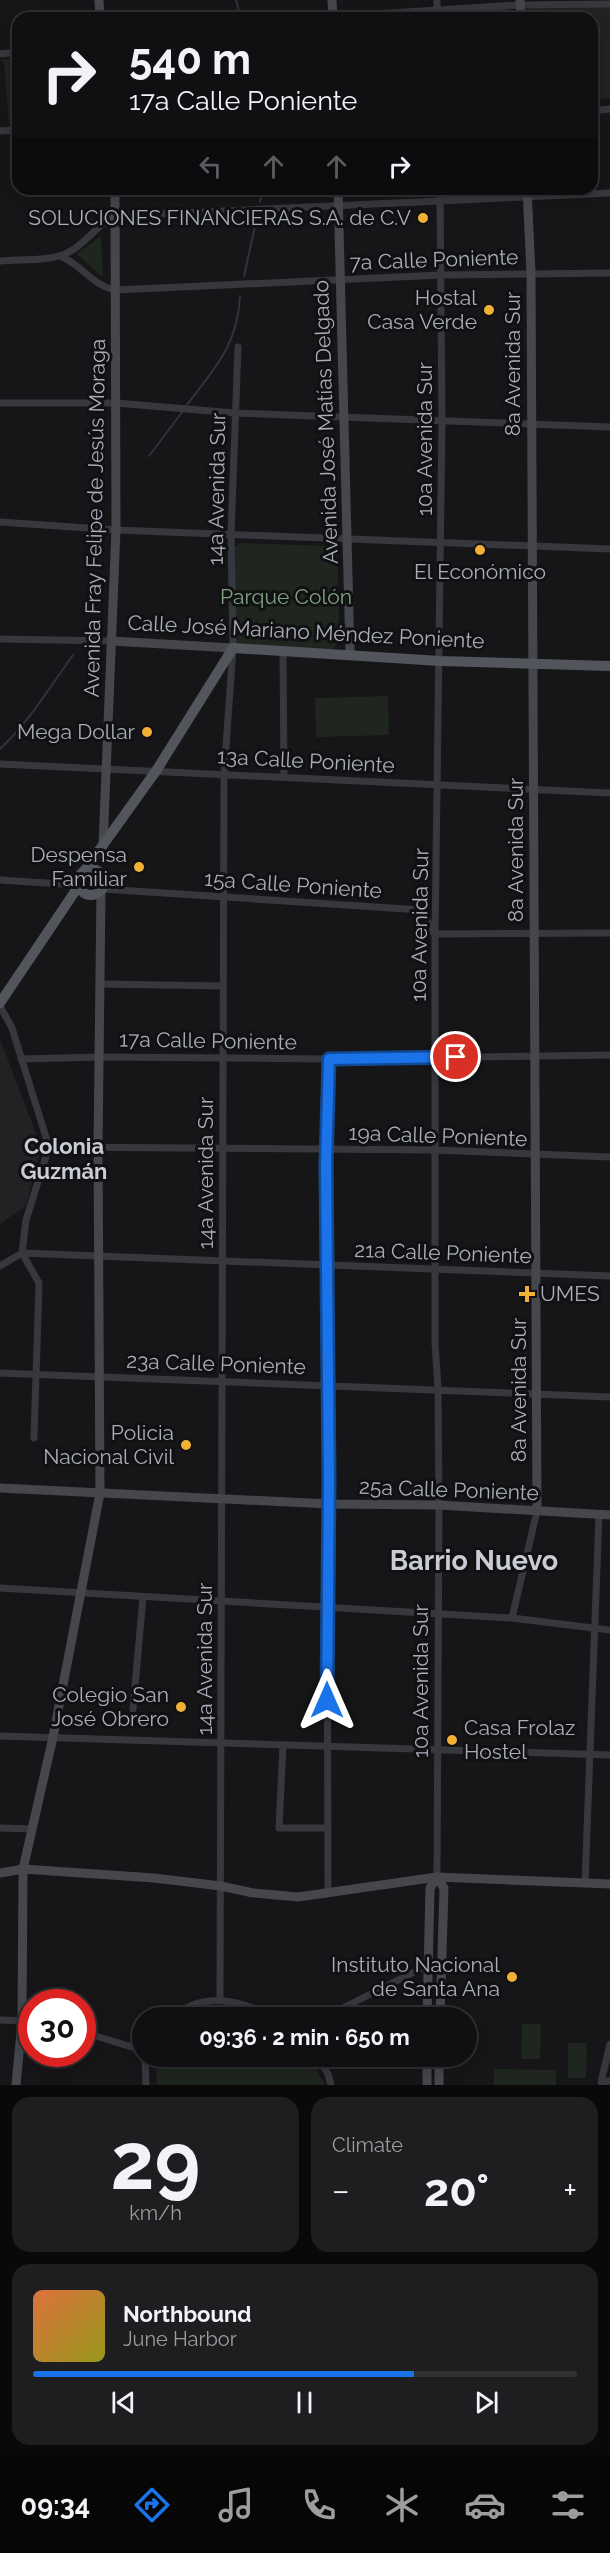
<!DOCTYPE html>
<html lang="en">
<head>
<meta charset="utf-8">
<style>
  body { margin:0; font-family:Raleway,sans-serif; background:#1e1e20; color:#f1f3f6; height:100vh; display:flex; flex-direction:column; font-size:22px; white-space:nowrap }
  * { box-sizing:border-box; margin:0 }
  p { font-size:20px; color:#9c9d9f }
  .icon { flex:none; width:33px; height:33px; fill:none; stroke:currentColor; stroke-width:2; stroke-linecap:round; stroke-linejoin:round }
  .map { position:relative; height:2085px; overflow:hidden }
  .details { display:flex; flex-direction:column; gap:12px; padding:12px; background:#09090a; flex:1 }
  .details>* { flex:none }
  .hud { position:absolute; left:12px; top:12px; width:586px; height:183px; border-radius:18px; box-shadow:0 3px 15px #0003,0 0 0 2px #303032; background:#101012; color:#f1f3f6; overflow:hidden }
  .speed { position:absolute; left:18px; top:1989px; display:flex; gap:12px; font-size:30px; font-weight:700; text-align:center }
  .speed>* { display:grid; place-content:center; width:78px; height:78px; border-radius:50%; background:#101012; box-shadow:0 3px 15px #0003,0 0 0 2px #303032; line-height:1 }
  .speed .limit { border:9px solid #d22; background:#fff; color:#111 }
  .pin { position:absolute; display:grid; place-items:center; width:51px; height:51px; color:#fff; margin:-26px; border:3px solid #fff; border-radius:50%; box-shadow:0 2px 6px #0007 }
  .me { position:absolute; width:66px; margin:-33px; rotate:0deg; stroke-linejoin:round; filter:drop-shadow(0 0 4px #0008) }
  .turn { display:flex; align-items:center; gap:21px; height:126px; padding:0 18px; font-size:27px }
  .turn .icon { width:78px; height:78px; stroke-width:2.5 }
  .turn b { display:block; font-size:42px; line-height:51px }
  .lanes { display:flex; align-items:center; height:57px; padding:0 18px; background:#0003; justify-content:center; gap:30px; direction:ltr }
  .lanes .off { opacity:.35 }
  .big { font-size:45px; font-weight:700; line-height:1.1 }
  .details .card { flex:1; display:flex; flex-direction:column; justify-content:center; gap:9px; min-width:0; padding:0 21px; border-radius:18px; background:#1e1e20 }
  .details .dial { align-items:center; gap:0 }
  .dial b { font-size:78px; line-height:1 }
  .song { display:flex; align-items:center; gap:18px }
  .cover { width:72px; height:72px; border-radius:9px; background:linear-gradient(135deg,hsl(20 70% 55%),hsl(60 70% 35%)) }
  .played { height:6px; border-radius:3px; background:linear-gradient(90deg,#1a73e8 70%,#303032 70%) }
  .keys { display:flex; justify-content:space-around; direction:ltr }
  .heat { display:flex; justify-content:space-between; align-items:center; font-size:33px; direction:ltr }
  .details .tiles { flex:1; display:grid; gap:12px; grid-template-columns:1fr 1fr }
  .card:last-child { grid-column:span 2 }
  .trip { position:absolute; left:132px; top:2007px; width:345px; height:60px; border-radius:30px; background:#101012; box-shadow:0 3px 15px #0003,0 0 0 2px #303032; font-weight:700; line-height:60px; text-align:center }
  .tabs { display:flex; height:96px; justify-content:space-around; align-items:center; background:#060607; color:#9c9d9f }
  .tabs .icon { width:42px; height:42px }
  .tabs .on { color:#1a73e8 }
  .tabs b { font-size:27px; color:#f1f3f6 }
  .map>svg:first-child { display:block }
</style>
</head>
<body>
<div class="map">
<svg width="610" height="2085" viewBox="0 0 610 2085">
  <rect width="100%" height="100%" fill="#161618"/>
  <g fill="#222225">
    <polygon points="610,5 610,98 593,99 592,18 526,18 526,7"/>
    <polygon points="0,1039 41,1147 26,1206 0,1224"/>
  </g>
  <g fill="#1e261f">
    <polygon points="18,58 18,121 9,122 4,63 0,60"/>
    <polygon points="101,236 103,278 77,254"/>
    <polygon points="241,543 332,546 337,554 340,642 330,651 238,647 233,639 234,547"/>
    <polygon points="388,696 389,735 316,737 315,698"/>
    <polygon points="217,2007 238,2009 264,2017 183,2017 201,2009"/>
    <polygon points="522,2024 541,2024 540,2059 521,2059"/>
    <polygon points="568,2043 587,2043 586,2078 568,2078"/>
    <polygon points="155,2057 310,2057 325,2085 157,2085"/>
    <polygon points="494,2069 556,2070 556,2085 494,2085"/>
  </g>
  <g fill="none" stroke-linecap="round" stroke-linejoin="round">
    <g stroke="#2c353c" stroke-width="2">
      <polyline points="236,0 240,15"/>
      <polyline points="260,202 262,189"/>
      <polyline points="244,276 257,217"/>
      <path d="M186,406C214,369 238,345 240,296"/>
      <polyline points="149,456 183,411"/>
      <path d="M0,749C29,722 50,687 73,655"/>
    </g>
    <g stroke="#37383d" stroke-width="7">
      <polyline points="437,0 437,18"/>
      <polyline points="311,18 520,5 610,4"/>
      <polyline points="0,54 18,52"/>
      <polyline points="592,111 610,109"/>
      <polyline points="0,131 18,130"/>
      <path d="M60,256C81,264 94,287 116,290L441,275L610,273"/>
      <path d="M0,261C21,259 51,262 69,252C87,243 98,222 117,216L610,193"/>
      <polyline points="0,403 116,403 235,413 610,427"/>
      <polyline points="0,522 116,530 610,549"/>
      <polyline points="0,639 111,641"/>
      <polyline points="283,652 284,776"/>
      <polyline points="0,764 610,793"/>
      <polyline points="0,880 77,885"/>
      <path d="M103,889L421,910C430,916 426,928 435,934L610,933"/>
      <polyline points="100,984 223,986"/>
      <polyline points="0,1006 12,1028 49,1147 26,1220 22,1253"/>
      <polyline points="21,1059 101,1057 329,1059 610,1055"/>
      <polyline points="49,1147 435,1150 610,1157"/>
      <polyline points="22,1253 610,1276"/>
      <polyline points="22,1253 39,1283 34,1438"/>
      <polyline points="0,1266 22,1253"/>
      <polyline points="0,1373 610,1397"/>
      <polyline points="0,1588 512,1618 610,1630"/>
      <polyline points="512,1618 537,1511"/>
      <polyline points="133,1709 143,1597"/>
      <polyline points="0,1736 610,1755"/>
      <polyline points="283,1745 279,1828 328,1828"/>
      <polyline points="0,1828 32,1829"/>
      <polyline points="437,1877 439,1505 438,1389 435,1343 435,938 442,421 440,189"/>
      <polyline points="585,1883 599,1515"/>
      <polyline points="328,1892 326,1165 329,1059"/>
      <polyline points="220,1999 224,774 233,648 231,535 238,347"/>
      <path d="M171,2018C204,1991 239,1999 274,2018"/>
      <polyline points="323,2018 428,1965 442,1965"/>
      <polyline points="0,2020 32,2021"/>
      <polyline points="82,2032 142,2050"/>
      <polyline points="610,2044 601,2082 610,2081"/>
      <polyline points="145,2056 146,2085"/>
      <polyline points="317,2056 328,2074 331,2085"/>
    </g>
    <g stroke="#45474d" stroke-width="9">
      <polyline points="99,0 100,18"/>
      <polyline points="332,0 333,18"/>
      <polyline points="520,0 521,18"/>
      <polyline points="338,189 350,654"/>
      <polyline points="527,189 531,273 537,1511"/>
      <polyline points="111,641 233,648"/>
      <polyline points="103,846 116,530 115,189"/>
      <polyline points="0,1488 329,1504 439,1505 610,1515"/>
      <polyline points="0,1873 23,1869 154,1878 221,1886 253,1893 298,1897 437,1877 610,1884"/>
      <polyline points="437,1877 444,1888 440,2018"/>
      <polyline points="427,2018 430,1888 437,1877"/>
      <polyline points="16,2085 22,2022 23,1869 53,1737 100,1493 98,1148 101,891"/>
      <polyline points="427,2085 427,2056"/>
      <polyline points="439,2085 439,2056"/>
    </g>
    <g stroke="#53555c" stroke-width="10">
      <circle cx="91" cy="882" r="13"/>
      <polyline points="85,870 156,771 233,648 440,661 610,666"/>
      <polyline points="0,1003 78,887"/>
    </g>
  </g>
  <g fill="none" stroke-linecap="round" stroke-linejoin="round">
    <defs>
      <polyline id="route" points="327,1700 329,1481 326,1165 329,1059 456,1057"/>
    </defs>
    <use href="#route" stroke="#114b97" stroke-width="15"/>
    <use href="#route" stroke="#1a73e8" stroke-width="10"/>
  </g>
  <g fill="#f2b134" stroke="#111113" stroke-width="2">
    <circle cx="423" cy="218" r="6"/>
    <circle cx="489" cy="310" r="6"/>
    <circle cx="480" cy="550" r="6"/>
    <circle cx="147" cy="732" r="6"/>
    <circle cx="139" cy="867" r="6"/>
    <path d="M524 1285h6v6h6v6h-6v6h-6v-6h-6v-6h6z"/>
    <circle cx="186" cy="1445" r="6"/>
    <circle cx="181" cy="1707" r="6"/>
    <circle cx="452" cy="1740" r="6"/>
    <circle cx="512" cy="1977" r="6"/>
  </g>
  <g text-anchor="middle" stroke-width="6" stroke-linejoin="round" paint-order="stroke">
    <g font-size="21" fill="#a8adb8" stroke="#111113" text-anchor="end">
      <text x="411" y="225">SOLUCIONES FINANCIERAS S.A. de C.V</text>
      <text x="477" y="305">Hostal<tspan x="477" dy="24">Casa Verde</tspan></text>
      <text x="480" y="579" text-anchor="middle">El Económico</text>
      <text x="135" y="739">Mega Dollar</text>
      <text x="127" y="862">Despensa<tspan x="127" dy="24">Familiar</tspan></text>
      <text x="540" y="1301" text-anchor="start">UMES</text>
      <text x="174" y="1440">Policia<tspan x="174" dy="24">Nacional Civil</tspan></text>
      <text x="169" y="1702">Colegio San<tspan x="169" dy="24">José Obrero</tspan></text>
      <text x="464" y="1735" text-anchor="start">Casa Frolaz<tspan x="464" dy="24">Hostel</tspan></text>
      <text x="500" y="1972">Instituto Nacional<tspan x="500" dy="24">de Santa Ana</tspan></text>
    </g>
    <g font-size="21" fill="#a8adb8" stroke="#111113">
      <text transform="translate(434 260) rotate(-2)" y="7">7a Calle Poniente</text>
      <text transform="translate(513 364) rotate(-90)" y="7">8a Avenida Sur</text>
      <text transform="translate(326 422) rotate(-92)" y="7">Avenida José Matías Delgado</text>
      <text transform="translate(425 439) rotate(-90)" y="7">10a Avenida Sur</text>
      <text transform="translate(217 489) rotate(-89)" y="7">14a Avenida Sur</text>
      <text transform="translate(95 518) rotate(-89)" y="7">Avenida Fray Felipe de Jesús Moraga</text>
      <text transform="translate(306 632) rotate(3)" y="7">Calle José Mariano Méndez Poniente</text>
      <text transform="translate(306 761) rotate(3)" y="7">13a Calle Poniente</text>
      <text transform="translate(516 850) rotate(-90)" y="7">8a Avenida Sur</text>
      <text transform="translate(293 885) rotate(4)" y="7">15a Calle Poniente</text>
      <text transform="translate(420 925) rotate(-89)" y="7">10a Avenida Sur</text>
      <text transform="translate(208 1041) rotate(1)" y="7">17a Calle Poniente</text>
      <text transform="translate(438 1136) rotate(2)" y="7">19a Calle Poniente</text>
      <text transform="translate(206 1173) rotate(-90)" y="7">14a Avenida Sur</text>
      <text transform="translate(443 1253) rotate(2)" y="7">21a Calle Poniente</text>
      <text transform="translate(216 1364) rotate(2)" y="7">23a Calle Poniente</text>
      <text transform="translate(519 1390) rotate(-90)" y="7">8a Avenida Sur</text>
      <text transform="translate(449 1490) rotate(2)" y="7">25a Calle Poniente</text>
      <text transform="translate(205 1659) rotate(-90)" y="7">14a Avenida Sur</text>
      <text transform="translate(421 1681) rotate(-90)" y="7">10a Avenida Sur</text>
    </g>
    <g font-size="21" fill="#7fa381" stroke="#111113">
      <text x="286" y="604">Parque Colón</text>
    </g>
    <g font-size="22" font-weight="bold" fill="#c9ccd4" stroke="#111113">
      <text x="64" y="1154">Colonia<tspan x="64" dy="25">Guzmán</tspan></text>
    </g>
    <g font-size="27" font-weight="bold" fill="#c9ccd4" stroke="#111113">
      <text x="474" y="1570">Barrio Nuevo</text>
    </g>
  </g>
</svg>
<div class="speed"><div class="limit">30</div></div>
<div class="pin" style="left:456px;top:1057px;background:#d93025"><svg class="icon" aria-label="arrive" viewBox="0 0 24 24"><path d="M6 21V4h12l-3 4 3 4H6"/></svg></div>
<svg class="me" style="left:327px;top:1700px" viewBox="-20 -20 40 40"><path d="M0-17L14 15 0 8-14 15z" fill="#1a73e8" stroke="#fff" stroke-width="4"/></svg>
<div class="trip">09:36 · 2 min · 650 m</div>
<div class="hud">
<div class="turn"><svg class="icon" aria-label="right" viewBox="0 0 24 24"><path d="M7 20v-9h11M14 6l5 5-5 5"/></svg><div><b>540 m</b>17a Calle Poniente</div></div>
<div class="lanes"><svg class="icon off" aria-label="left" viewBox="0 0 24 24"><path d="M17 20v-9H6M10 6l-5 5 5 5"/></svg><svg class="icon off" aria-label="ahead" viewBox="0 0 24 24"><path d="M12 20V5M6 11l6-6 6 6"/></svg><svg class="icon off" aria-label="ahead" viewBox="0 0 24 24"><path d="M12 20V5M6 11l6-6 6 6"/></svg><svg class="icon" aria-label="right" viewBox="0 0 24 24"><path d="M7 20v-9h11M14 6l5 5-5 5"/></svg></div>
</div>
</div>
<section class="details">
<div class="tiles">
<div class="card dial"><b>29</b><p>km/h</p></div>
<div class="card"><p>Climate</p>
<div class="heat"><a>−</a><b class="big">20°</b><a>+</a></div>
</div>
<div class="card">
<div class="song"><i class="cover"></i><div><b>Northbound</b><p>June Harbor</p></div></div>
<div class="played"></div>
<div class="keys"><svg class="icon" aria-label="previous" viewBox="0 0 24 24"><path d="M18 5L8 12l10 7zM5 5v14"/></svg><svg class="icon" aria-label="pause" viewBox="0 0 24 24"><path d="M8 5v14M16 5v14"/></svg><svg class="icon" aria-label="next" viewBox="0 0 24 24"><path d="M6 5l10 7-10 7zM19 5v14"/></svg></div>
</div>
</div>
</section>
<nav class="tabs">
<b>09:34</b>
<svg class="icon on" aria-label="directions" viewBox="0 0 24 24"><path d="M12 3l9 9-9 9-9-9zM9 14v-3h6M13 9l2 2-2 2"/></svg>
<svg class="icon" aria-label="music" viewBox="0 0 24 24"><path d="M9 18V5l10-2v13"/><circle cx="6" cy="18" r="3"/><circle cx="16" cy="16" r="3"/></svg>
<svg class="icon" aria-label="phone" viewBox="0 0 24 24"><path d="M5 4h4l2 5-3 2q2 4 5 5l2-3 5 2v4C11 20 4 13 5 4z"/></svg>
<svg class="icon" aria-label="climate" viewBox="0 0 24 24"><path d="M12 3v18M4 7l16 10M4 17L20 7"/></svg>
<svg class="icon" aria-label="car" viewBox="0 0 24 24"><path d="M5 17H2v-5l4-1 3-4h7l3 4 3 1v5h-3M9 17h6M6 11h13"/><circle cx="7" cy="17" r="2"/><circle cx="17" cy="17" r="2"/></svg>
<svg class="icon" aria-label="filters" viewBox="0 0 24 24"><path d="M4 7h16M4 17h16"/><circle cx="9" cy="7" r="2"/><circle cx="15" cy="17" r="2"/></svg>
</nav>
</body>
</html>
